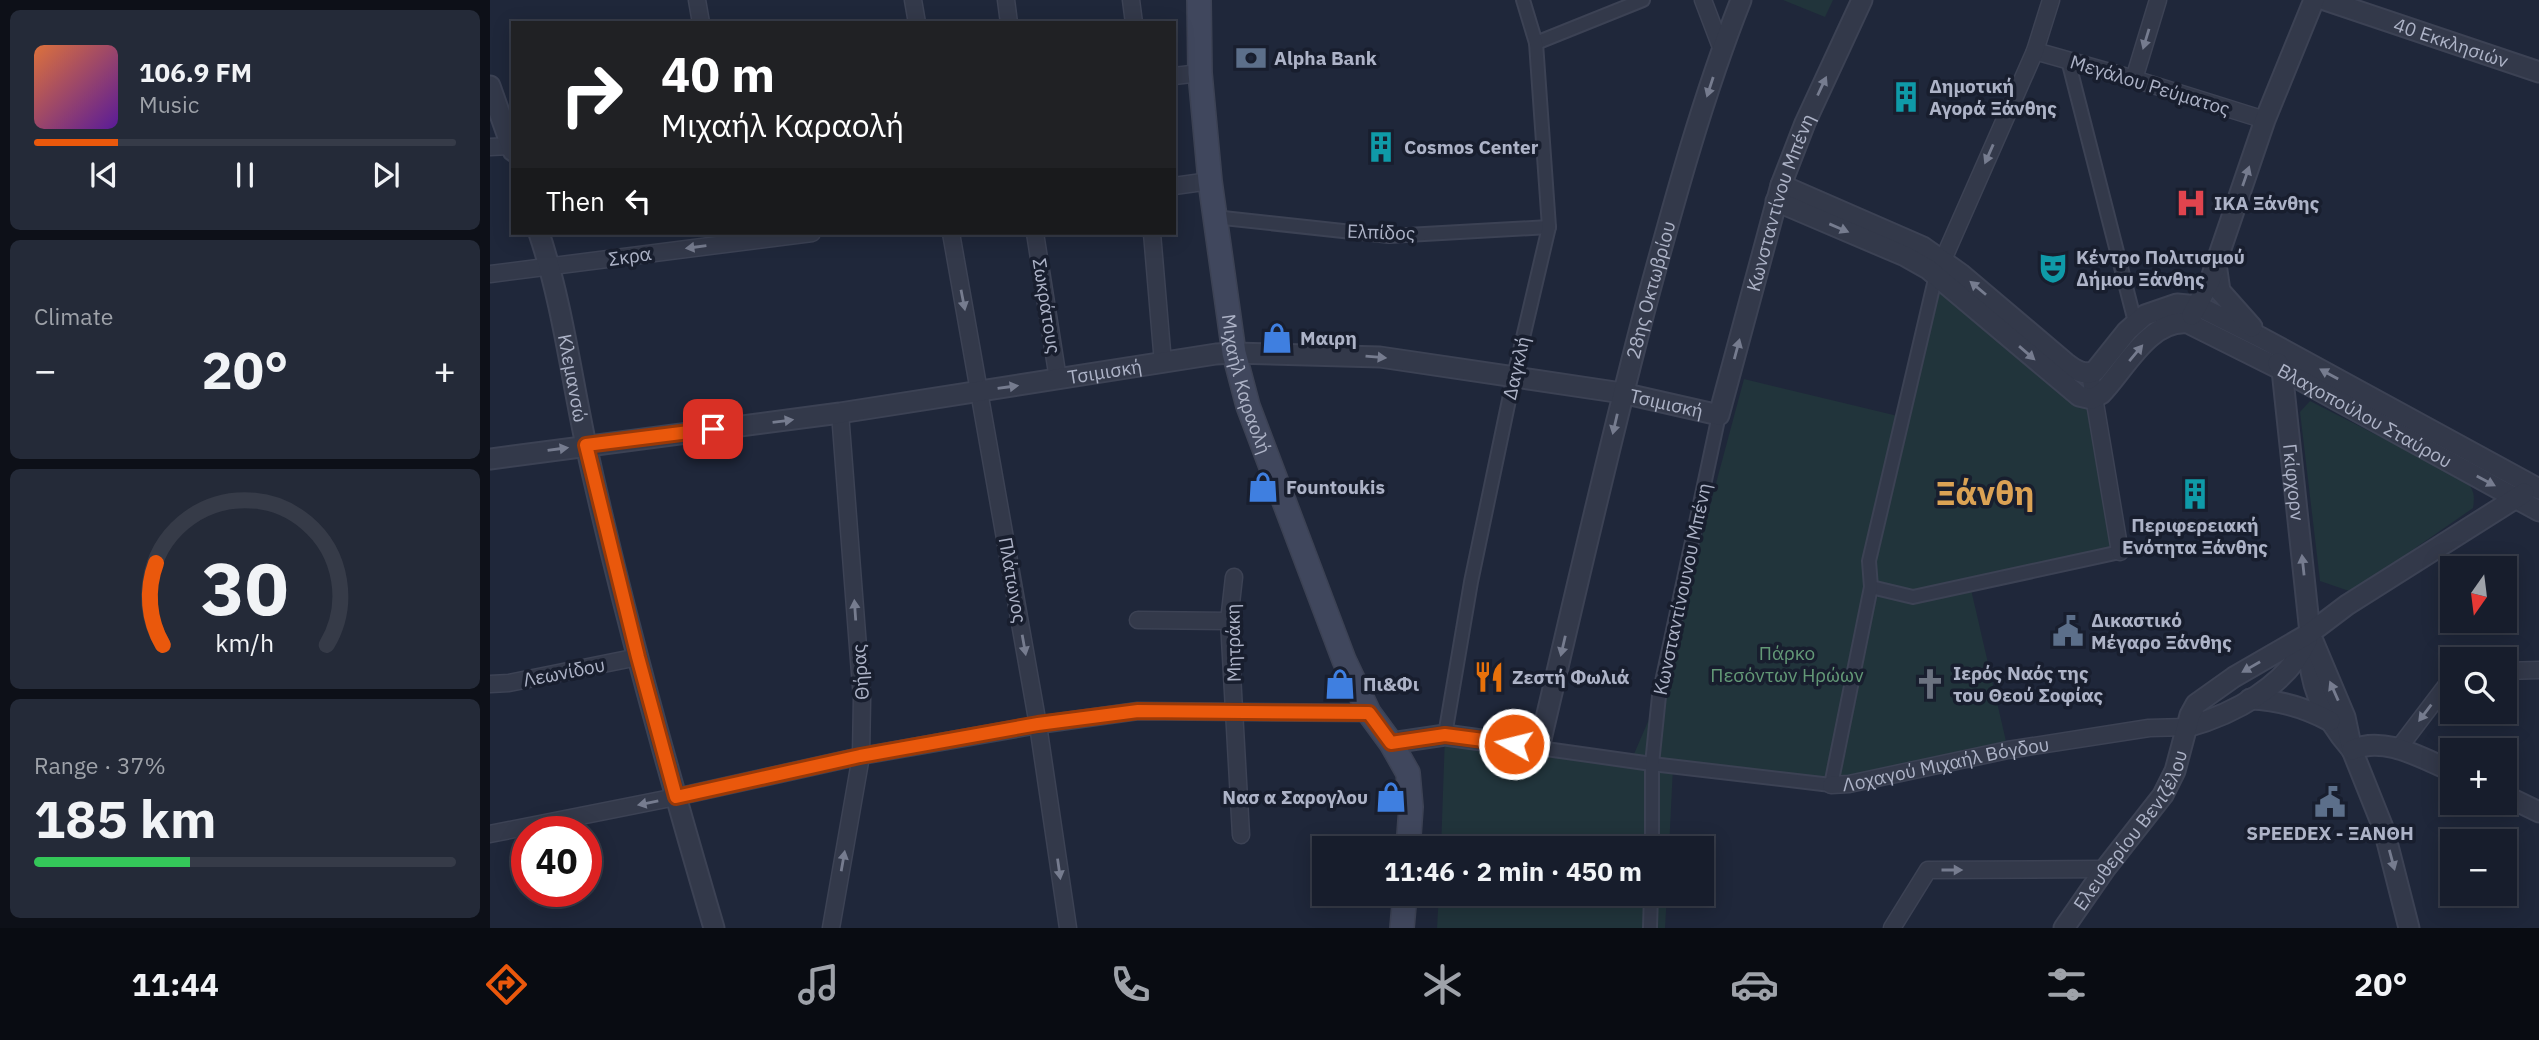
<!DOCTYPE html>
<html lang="en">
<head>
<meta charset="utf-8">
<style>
  body { margin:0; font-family:"IBM Plex Sans",sans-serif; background:#242a38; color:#f1f3f6; height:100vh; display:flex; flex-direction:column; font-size:26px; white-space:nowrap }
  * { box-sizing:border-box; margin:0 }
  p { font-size:23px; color:#9ea2a9 }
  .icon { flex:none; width:38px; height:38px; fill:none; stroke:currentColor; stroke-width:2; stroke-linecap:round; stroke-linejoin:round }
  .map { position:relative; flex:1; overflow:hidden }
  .panel { display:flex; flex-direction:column; gap:10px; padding:10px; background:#0d1018; width:490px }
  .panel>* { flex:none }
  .guide { position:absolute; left:21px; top:21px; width:665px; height:214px; border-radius:0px; box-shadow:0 4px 18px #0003,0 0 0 2px #363b48; background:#202124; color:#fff; overflow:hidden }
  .needle { width:46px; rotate:194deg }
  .fabs { position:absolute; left:1950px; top:556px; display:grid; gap:14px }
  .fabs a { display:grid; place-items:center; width:77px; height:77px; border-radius:0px; background:#171d2c; box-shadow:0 4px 18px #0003,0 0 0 2px #363b48; font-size:35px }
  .speed { position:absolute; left:21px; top:816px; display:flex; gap:14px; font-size:35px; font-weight:700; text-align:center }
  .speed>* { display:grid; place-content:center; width:91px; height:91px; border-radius:50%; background:#171d2c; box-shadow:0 4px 18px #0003,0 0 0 2px #363b48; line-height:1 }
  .speed .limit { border:10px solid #d22; background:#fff; color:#111 }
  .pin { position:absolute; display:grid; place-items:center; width:60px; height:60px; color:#fff; margin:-30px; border-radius:14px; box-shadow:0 4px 10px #0006 }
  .me { position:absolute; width:77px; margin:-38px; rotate:278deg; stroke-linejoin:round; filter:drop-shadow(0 0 5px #0008) }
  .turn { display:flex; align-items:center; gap:24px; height:147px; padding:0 35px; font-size:32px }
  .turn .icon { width:91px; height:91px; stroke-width:2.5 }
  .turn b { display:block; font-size:49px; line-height:60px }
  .then { display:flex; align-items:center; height:66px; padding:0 35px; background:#0003; gap:14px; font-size:26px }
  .big { font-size:52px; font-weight:700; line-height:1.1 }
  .panel .card { flex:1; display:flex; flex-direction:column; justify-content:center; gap:10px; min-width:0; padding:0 24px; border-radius:10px; background:#242a38 }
  .panel .dial { align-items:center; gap:0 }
  .dial svg { height:182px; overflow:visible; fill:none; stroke:#363b48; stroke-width:7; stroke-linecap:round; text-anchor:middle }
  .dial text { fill:#f1f3f6; stroke:none }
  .song { display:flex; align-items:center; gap:21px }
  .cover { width:84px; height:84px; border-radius:10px; background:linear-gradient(135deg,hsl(20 70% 55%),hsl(270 70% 35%)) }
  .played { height:7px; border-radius:4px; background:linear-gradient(90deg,#ea580c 20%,#363b48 20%) }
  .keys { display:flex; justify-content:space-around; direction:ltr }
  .heat { display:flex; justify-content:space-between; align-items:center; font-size:38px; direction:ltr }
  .charge { height:10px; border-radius:5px; background:linear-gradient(90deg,#34c759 37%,#363b48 0) }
  .trip { position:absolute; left:822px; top:836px; width:402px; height:70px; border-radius:0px; background:#171d2c; box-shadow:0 4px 18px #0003,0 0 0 2px #363b48; font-weight:700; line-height:70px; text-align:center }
  .menu { display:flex; height:112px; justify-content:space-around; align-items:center; background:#090c12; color:#9ea2a9 }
  .menu .icon { width:49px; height:49px }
  .menu .selected { color:#ea580c }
  .menu b { font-size:32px; color:#f1f3f6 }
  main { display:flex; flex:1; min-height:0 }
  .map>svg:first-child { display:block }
</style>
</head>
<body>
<main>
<section class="panel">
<div class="card">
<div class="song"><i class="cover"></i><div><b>106.9 FM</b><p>Music</p></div></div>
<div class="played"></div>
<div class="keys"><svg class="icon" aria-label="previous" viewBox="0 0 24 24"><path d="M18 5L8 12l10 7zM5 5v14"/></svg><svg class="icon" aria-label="pause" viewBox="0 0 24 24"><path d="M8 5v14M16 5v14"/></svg><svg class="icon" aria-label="next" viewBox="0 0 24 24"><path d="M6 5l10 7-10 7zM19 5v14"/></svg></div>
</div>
<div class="card"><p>Climate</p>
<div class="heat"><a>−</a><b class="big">20°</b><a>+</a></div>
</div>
<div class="card dial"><svg viewBox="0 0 100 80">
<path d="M14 69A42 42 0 1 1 86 69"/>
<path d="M14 69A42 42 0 0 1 11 33" stroke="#ea580c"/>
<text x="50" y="56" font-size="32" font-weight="700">30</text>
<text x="50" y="72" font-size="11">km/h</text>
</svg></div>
<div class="card"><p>Range · 37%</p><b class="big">185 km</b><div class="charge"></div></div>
</section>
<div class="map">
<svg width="2049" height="928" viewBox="0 0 2049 928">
  <rect width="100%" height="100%" fill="#1f273a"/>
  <g fill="#21343b">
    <polygon points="1293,0 1343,0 1335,17"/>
    <polygon points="1446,275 1598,399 1630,552 1480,585 1518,750 1341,785 1183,767 1179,849 951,849 955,735 1141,761 1169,696 1254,379 1412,417"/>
    <path d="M1820,401L1975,480C1984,489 1985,496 1983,508L1862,592L1830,581L1810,412Z"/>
    <polygon points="949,894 1177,894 1175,928 947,928"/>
  </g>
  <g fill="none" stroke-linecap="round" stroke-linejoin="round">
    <defs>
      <g id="pedestrian">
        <polyline points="1046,43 1153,0"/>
        <polyline points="1578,60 1645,322"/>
        <polyline points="724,217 899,236 1059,227"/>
        <polyline points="1381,587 1423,597 1630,552"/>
        <polyline points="955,735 981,582 1024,376 1059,227 1046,43 1033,0"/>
        <polyline points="1049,748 1162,764 1341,785 1381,587 1379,561 1446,275"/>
        <polyline points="1162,849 1162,764 1169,696 1229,415"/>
        <polyline points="1160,928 1161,894"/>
      </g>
      <g id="minor">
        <polyline points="207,0 211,23"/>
        <polyline points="423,0 427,23"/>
        <polyline points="516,0 519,23"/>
        <polyline points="641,0 644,23"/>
        <polyline points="1213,0 1232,50"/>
        <polyline points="1545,51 1644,79 1775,120"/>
        <polyline points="684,76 710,73"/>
        <polyline points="1644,79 1668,0"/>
        <polyline points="0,147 21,146"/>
        <polyline points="684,186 720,181"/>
        <polyline points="461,233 548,725 578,928"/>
        <polyline points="545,233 568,379"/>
        <polyline points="662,233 673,363"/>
        <polyline points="1449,269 1545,51 1561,0"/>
        <polyline points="0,274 322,233"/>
        <polyline points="1600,373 1630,552"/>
        <polyline points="744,577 739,621 751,835"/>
        <polyline points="648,620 739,621"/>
        <polyline points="2014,671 2049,670"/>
        <polyline points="0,684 19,683 148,657"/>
        <polyline points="1908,749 1962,678"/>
        <path id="s1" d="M1341,785L1359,784L1518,750L1659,728L1697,727"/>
        <polyline points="0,834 186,797 371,756 548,725 648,711 879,713"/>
        <polyline points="341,928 371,756 372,699 350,413"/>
        <polyline points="1402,928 1438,870 1615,869"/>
      </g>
      <g id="tertiary">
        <path id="s2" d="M1835,0L2049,72"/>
        <polyline points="0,86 23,151"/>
        <path d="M1291,185L1433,247L1471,274L1576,363C1585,370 1594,376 1605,371L1637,331L1655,315L1687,304L1708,306L1772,338L2049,489"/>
        <path id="s3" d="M1286,201L1415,256L1438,269L1589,396L1602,399L1611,394C1634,371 1659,319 1698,323L1792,370L2049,511"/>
        <path id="s4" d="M49,233C72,302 81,375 96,445C132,608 177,768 224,928"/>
        <polyline points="1726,264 1730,291 1762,327"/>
        <polyline points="1702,315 1720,281 1775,120 1824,0"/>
        <path id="s5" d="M1788,363L1792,370L1820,633C1815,680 1832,715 1862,750"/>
        <path id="s6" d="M0,459L350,413L726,354L744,353L890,357L1132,393L1229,415L1291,185L1315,123L1372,0"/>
        <polyline points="1823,641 1855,717 1862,750 1894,830 1919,928"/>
        <path d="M1760,699C1790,700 1814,707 1840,721"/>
        <path d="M1697,727C1744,714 1796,686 1817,641"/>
        <path id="s7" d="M901,743L955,735L1049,748C1085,596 1119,444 1159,294C1186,195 1213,96 1251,0"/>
        <path d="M1862,750C1894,735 1931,758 1962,771"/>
        <polyline points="2014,795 2049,812"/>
        <path id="s8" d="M1574,928L1615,869L1673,795L1685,771L1700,715L1706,704L1744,677L1820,633L1857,605L2034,493"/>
      </g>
      <g id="secondary">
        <path id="s9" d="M709,0L710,73L720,181L744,353L758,406L854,660L879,713L901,743L918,773L921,807L918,849"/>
        <polyline points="912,928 915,894"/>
      </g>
    </defs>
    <use href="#pedestrian" stroke="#3c4254" stroke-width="16"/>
    <use href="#minor" stroke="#3c4254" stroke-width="19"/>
    <use href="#tertiary" stroke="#3c4254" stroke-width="23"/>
    <use href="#secondary" stroke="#3c4254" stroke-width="26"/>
    <use href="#pedestrian" stroke="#33394a" stroke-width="12"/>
    <use href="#minor" stroke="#33394a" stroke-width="16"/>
    <use href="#tertiary" stroke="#33394a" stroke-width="19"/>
    <use href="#secondary" stroke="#40475d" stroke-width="23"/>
  </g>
  <defs><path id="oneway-solid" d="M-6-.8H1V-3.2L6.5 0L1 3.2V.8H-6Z" transform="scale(1.75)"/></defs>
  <g fill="#767c8f">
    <use href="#oneway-solid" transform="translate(1656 39) rotate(107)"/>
    <use href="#oneway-solid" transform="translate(1332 86) rotate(-65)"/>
    <use href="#oneway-solid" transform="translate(1220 87) rotate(108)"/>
    <use href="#oneway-solid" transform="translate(1499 154) rotate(114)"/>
    <use href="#oneway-solid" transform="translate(1756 176) rotate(-71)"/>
    <use href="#oneway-solid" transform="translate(1349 228) rotate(23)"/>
    <use href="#oneway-solid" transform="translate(206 247) rotate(172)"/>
    <use href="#oneway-solid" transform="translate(1488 288) rotate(-140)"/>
    <use href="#oneway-solid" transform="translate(473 300) rotate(79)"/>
    <use href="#oneway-solid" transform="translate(1247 349) rotate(-75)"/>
    <use href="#oneway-solid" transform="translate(1537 353) rotate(41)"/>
    <use href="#oneway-solid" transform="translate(1646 353) rotate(-50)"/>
    <use href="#oneway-solid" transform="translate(886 357) rotate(5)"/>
    <use href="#oneway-solid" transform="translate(1839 374) rotate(-151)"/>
    <use href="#oneway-solid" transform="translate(518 387) rotate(-8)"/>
    <use href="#oneway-solid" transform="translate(293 421) rotate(-7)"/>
    <use href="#oneway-solid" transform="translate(1125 424) rotate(103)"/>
    <use href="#oneway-solid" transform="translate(68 449) rotate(-8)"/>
    <use href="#oneway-solid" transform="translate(1996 481) rotate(28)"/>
    <use href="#oneway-solid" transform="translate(1813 565) rotate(-96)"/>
    <use href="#oneway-solid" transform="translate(365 610) rotate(-94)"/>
    <use href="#oneway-solid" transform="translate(534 645) rotate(80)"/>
    <use href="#oneway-solid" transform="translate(1073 646) rotate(103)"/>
    <use href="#oneway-solid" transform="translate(1761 667) rotate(150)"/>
    <use href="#oneway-solid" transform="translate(1844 691) rotate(-114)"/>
    <use href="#oneway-solid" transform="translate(1935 713) rotate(127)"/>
    <use href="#oneway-solid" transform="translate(158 803) rotate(169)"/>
    <use href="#oneway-solid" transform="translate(1902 860) rotate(75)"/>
    <use href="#oneway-solid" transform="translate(353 861) rotate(-80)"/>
    <use href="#oneway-solid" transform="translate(569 869) rotate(82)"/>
    <use href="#oneway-solid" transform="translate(1462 870)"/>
  </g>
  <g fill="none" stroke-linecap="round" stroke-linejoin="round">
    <defs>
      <polyline id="route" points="223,429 96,445 148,657 186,797 370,756 548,724 648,711 879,713 901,743 955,735 1024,744"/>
    </defs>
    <use href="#route" stroke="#983908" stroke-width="18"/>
    <use href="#route" stroke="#ea580c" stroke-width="12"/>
  </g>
  <defs>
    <symbol id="bank-bare" viewBox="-9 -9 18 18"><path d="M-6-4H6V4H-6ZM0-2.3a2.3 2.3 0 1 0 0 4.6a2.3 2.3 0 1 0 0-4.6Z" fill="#5c6f8a" stroke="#181e2e" stroke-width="2.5" paint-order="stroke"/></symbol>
    <symbol id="building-bare" viewBox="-9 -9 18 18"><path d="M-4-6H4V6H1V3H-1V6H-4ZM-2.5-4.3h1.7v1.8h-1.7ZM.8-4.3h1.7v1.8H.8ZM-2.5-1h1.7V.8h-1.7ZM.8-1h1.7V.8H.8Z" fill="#0f9aa8" stroke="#181e2e" stroke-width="2.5" paint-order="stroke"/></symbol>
    <symbol id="hospital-bare" viewBox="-9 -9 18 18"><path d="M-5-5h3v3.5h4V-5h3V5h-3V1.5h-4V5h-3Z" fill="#e0444e" stroke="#181e2e" stroke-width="2.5" paint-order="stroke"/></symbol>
    <symbol id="theatre-bare" viewBox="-9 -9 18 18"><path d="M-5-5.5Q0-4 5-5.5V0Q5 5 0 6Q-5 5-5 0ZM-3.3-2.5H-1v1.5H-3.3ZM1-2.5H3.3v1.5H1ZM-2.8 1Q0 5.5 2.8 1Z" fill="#0f9aa8" stroke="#181e2e" stroke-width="2.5" paint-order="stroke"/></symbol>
    <symbol id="shop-bare" viewBox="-9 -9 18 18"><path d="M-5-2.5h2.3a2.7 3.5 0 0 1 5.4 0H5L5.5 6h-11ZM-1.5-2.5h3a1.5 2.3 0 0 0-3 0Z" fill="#3f7fe0" stroke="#181e2e" stroke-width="2.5" paint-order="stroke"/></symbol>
    <symbol id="civic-bare" viewBox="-9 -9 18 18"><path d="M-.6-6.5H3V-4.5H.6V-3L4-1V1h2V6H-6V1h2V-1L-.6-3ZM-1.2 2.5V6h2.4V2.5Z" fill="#5c6f8a" stroke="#181e2e" stroke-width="2.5" paint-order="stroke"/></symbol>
    <symbol id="restaurant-bare" viewBox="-9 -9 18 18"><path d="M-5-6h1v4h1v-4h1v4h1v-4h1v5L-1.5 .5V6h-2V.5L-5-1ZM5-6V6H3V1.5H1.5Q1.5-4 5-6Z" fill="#e8710a" stroke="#181e2e" stroke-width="2.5" paint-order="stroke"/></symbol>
    <symbol id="church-bare" viewBox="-9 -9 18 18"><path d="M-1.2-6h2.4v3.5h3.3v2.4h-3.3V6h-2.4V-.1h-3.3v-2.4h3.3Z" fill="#6b7280" stroke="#181e2e" stroke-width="2.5" paint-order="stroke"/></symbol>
  </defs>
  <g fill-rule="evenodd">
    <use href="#bank-bare" x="739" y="36" width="44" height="44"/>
    <use href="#building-bare" x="1394" y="75" width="44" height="44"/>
    <use href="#building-bare" x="869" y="125" width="44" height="44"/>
    <use href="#hospital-bare" x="1679" y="181" width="44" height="44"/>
    <use href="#theatre-bare" x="1541" y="246" width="44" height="44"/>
    <use href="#shop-bare" x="765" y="316" width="44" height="44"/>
    <use href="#shop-bare" x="751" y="465" width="44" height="44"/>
    <use href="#building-bare" x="1683" y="472" width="44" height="44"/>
    <use href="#civic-bare" x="1556" y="609" width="44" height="44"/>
    <use href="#restaurant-bare" x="977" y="655" width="44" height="44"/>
    <use href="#shop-bare" x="828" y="662" width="44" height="44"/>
    <use href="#church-bare" x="1418" y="662" width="44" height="44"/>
    <use href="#shop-bare" x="879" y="775" width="44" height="44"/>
    <use href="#civic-bare" x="1818" y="780" width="44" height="44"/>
  </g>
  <g text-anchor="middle" stroke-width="7" stroke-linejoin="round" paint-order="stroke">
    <g font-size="19" fill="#adb3c7" stroke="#181e2e">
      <text dy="7" stroke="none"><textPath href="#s2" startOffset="133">40 Εκκλησιών</textPath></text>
      <text transform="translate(1660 85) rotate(17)" y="7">Μεγάλου Ρεύματος</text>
      <text dy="7" stroke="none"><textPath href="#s6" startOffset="1463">Κωνσταντίνου Μπένη</textPath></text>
      <text transform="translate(891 232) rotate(2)" y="7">Ελπίδος</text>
      <text transform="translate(140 256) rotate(-8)" y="7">Σκρα</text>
      <text dy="7" stroke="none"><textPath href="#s7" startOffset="621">28ης Οκτωβρίου</textPath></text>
      <text transform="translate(557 306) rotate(81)" y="7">Σωκράτους</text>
      <text transform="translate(1026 368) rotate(-77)" y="7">Δαγκλή</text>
      <text dy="7" stroke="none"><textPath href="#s6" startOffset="621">Τσιμισκή</textPath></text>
      <text dy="7" stroke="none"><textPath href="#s4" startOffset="149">Κλεμανσώ</textPath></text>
      <text dy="7" stroke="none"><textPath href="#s9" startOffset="388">Μιχαήλ Καραολή</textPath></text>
      <text dy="7" stroke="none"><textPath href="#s6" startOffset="1188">Τσιμισκή</textPath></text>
      <text dy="7" stroke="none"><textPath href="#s3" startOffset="704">Βλαχοπούλου Σταύρου</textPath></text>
      <text dy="7" stroke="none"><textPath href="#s5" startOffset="121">Γκίφχορν</textPath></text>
      <text transform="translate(523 580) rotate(80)" y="7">Πλάτωνος</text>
      <text transform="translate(1192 589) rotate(-78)" y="7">Κωνσταντίνουνου Μπένη</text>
      <text transform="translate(743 643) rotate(-91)" y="7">Μητράκη</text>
      <text transform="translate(74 672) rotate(-11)" y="7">Λεωνίδου</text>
      <text transform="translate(370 672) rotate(-94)" y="7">Θήρας</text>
      <text dy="7" stroke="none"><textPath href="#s1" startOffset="117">Λοχαγού Μιχαήλ Βόγδου</textPath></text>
      <text dy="7" stroke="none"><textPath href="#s8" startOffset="119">Ελευθερίου Βενιζέλου</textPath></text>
    </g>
    <g font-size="19" font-weight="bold" fill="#adb3c7" stroke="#181e2e" text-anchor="start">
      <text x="784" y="65">Alpha Bank</text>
      <text x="1439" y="93">Δημοτική<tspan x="1439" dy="22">Αγορά Ξάνθης</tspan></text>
      <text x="914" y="154">Cosmos Center</text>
      <text x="1724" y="210">ΙΚΑ Ξάνθης</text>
      <text x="1586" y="264">Κέντρο Πολιτισμού<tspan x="1586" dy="22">Δήμου Ξάνθης</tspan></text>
      <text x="810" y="345">Μαιρη</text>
      <text x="796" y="494">Fountoukis</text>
      <text x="1705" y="532" text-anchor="middle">Περιφερειακή<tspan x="1705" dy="22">Ενότητα Ξάνθης</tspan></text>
      <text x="1601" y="627">Δικαστικό<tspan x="1601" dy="22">Μέγαρο Ξάνθης</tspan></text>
      <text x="1463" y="680">Ιερός Ναός της<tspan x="1463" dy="22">του Θεού Σοφίας</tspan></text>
      <text x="1022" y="684">Ζεστή Φωλιά</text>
      <text x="873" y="691">Πι&amp;Φι</text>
      <text x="878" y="804" text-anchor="end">Νασ α Σαρογλου</text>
      <text x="1840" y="840" text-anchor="middle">SPEEDEX - ΞΑΝΘΗ</text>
    </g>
    <g font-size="19" fill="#639977" stroke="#181e2e">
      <text x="1297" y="660">Πάρκο<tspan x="1297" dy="22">Πεσόντων Ηρώων</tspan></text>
    </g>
    <g font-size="33" font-weight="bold" fill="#dba254" stroke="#181e2e">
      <text x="1495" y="505">Ξάνθη</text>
    </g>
  </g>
</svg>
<div class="fabs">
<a><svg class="needle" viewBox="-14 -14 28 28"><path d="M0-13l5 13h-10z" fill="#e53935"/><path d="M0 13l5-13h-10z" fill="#9ea2a9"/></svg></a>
<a><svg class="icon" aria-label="search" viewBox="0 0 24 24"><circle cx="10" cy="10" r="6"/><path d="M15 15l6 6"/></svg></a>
<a>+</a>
<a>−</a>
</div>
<div class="speed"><div class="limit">40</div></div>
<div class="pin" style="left:223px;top:429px;background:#d93025"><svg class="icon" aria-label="arrive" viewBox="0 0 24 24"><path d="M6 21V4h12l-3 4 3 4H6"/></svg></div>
<svg class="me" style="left:1024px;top:744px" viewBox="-20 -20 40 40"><circle r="17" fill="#ea580c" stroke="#fff" stroke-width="3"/><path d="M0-11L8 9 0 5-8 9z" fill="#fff"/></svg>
<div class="trip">11:46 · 2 min · 450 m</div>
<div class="guide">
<div class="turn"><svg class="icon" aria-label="right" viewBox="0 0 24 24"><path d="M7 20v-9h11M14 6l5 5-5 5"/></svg><div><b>40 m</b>Μιχαήλ Καραολή</div></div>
<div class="then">Then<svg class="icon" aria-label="left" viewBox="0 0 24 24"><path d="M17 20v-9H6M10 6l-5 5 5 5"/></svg></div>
</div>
</div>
</main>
<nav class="menu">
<b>11:44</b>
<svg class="icon selected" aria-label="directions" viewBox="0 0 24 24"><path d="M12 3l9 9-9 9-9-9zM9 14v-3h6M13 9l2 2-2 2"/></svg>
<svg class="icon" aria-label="music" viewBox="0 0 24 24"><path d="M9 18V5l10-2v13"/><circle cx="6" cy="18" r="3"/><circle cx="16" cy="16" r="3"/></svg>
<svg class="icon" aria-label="phone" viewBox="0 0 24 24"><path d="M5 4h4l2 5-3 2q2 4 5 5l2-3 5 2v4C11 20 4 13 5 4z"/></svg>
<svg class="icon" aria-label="climate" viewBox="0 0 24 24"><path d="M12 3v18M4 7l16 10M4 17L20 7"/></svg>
<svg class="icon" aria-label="car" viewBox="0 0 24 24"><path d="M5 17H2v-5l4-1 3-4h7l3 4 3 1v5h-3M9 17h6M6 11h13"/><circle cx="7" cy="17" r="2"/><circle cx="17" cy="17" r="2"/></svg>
<svg class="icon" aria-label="filters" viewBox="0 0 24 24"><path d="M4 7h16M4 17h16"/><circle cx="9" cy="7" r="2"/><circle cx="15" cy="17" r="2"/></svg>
<b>20°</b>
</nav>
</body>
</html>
